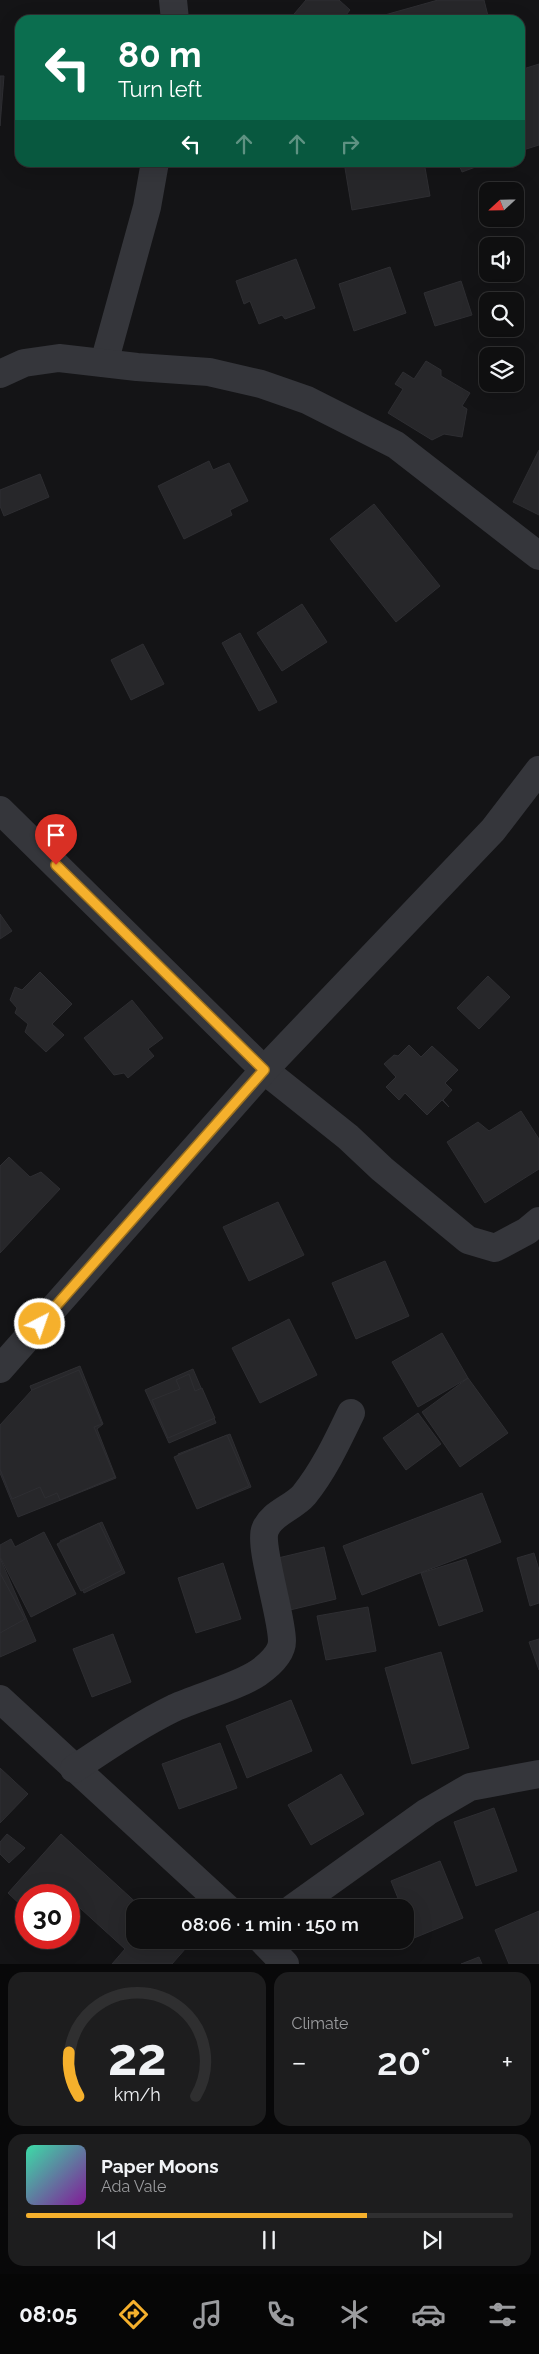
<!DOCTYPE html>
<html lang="en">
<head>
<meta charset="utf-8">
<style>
  body { margin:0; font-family:Raleway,sans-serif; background:#1d1d1e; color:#f1f3f6; height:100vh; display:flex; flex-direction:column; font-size:19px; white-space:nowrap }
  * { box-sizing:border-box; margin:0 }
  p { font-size:16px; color:#9b9c9f }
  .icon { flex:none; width:28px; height:28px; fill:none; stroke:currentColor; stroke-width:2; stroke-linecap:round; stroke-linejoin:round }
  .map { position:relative; height:1964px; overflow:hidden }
  .side { display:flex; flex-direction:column; gap:8px; padding:8px; background:#080809; flex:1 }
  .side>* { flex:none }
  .top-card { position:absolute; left:15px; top:15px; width:510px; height:152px; border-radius:15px; box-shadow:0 5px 20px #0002,0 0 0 1px #2f2f30; background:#0b6e4f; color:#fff; overflow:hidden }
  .needle { width:32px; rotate:248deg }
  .tools { position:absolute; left:479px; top:182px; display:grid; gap:10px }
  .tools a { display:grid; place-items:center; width:45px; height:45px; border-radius:10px; background:#0f0f10; box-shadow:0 5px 20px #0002,0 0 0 1px #2f2f30; font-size:25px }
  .speed { position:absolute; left:15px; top:1884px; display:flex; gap:10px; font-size:25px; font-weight:700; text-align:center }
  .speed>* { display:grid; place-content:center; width:65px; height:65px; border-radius:50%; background:#0f0f10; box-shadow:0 5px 20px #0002,0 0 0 1px #2f2f30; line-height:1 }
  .speed .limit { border:8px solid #d22; background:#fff; color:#111 }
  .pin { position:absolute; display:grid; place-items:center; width:42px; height:42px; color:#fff; margin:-51px -21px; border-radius:50% 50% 50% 0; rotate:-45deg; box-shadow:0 0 5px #0007 }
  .pin .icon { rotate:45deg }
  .me { position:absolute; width:55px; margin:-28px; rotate:41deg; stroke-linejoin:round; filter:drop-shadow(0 0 4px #0008) }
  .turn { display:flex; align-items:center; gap:18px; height:105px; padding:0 20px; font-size:22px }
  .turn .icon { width:65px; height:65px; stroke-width:2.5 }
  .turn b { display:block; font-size:35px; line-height:42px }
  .lanes { display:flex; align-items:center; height:48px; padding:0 20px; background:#0003; justify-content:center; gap:25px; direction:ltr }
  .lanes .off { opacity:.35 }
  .big { font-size:38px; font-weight:600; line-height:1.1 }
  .side .widget { flex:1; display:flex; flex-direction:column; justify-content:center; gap:8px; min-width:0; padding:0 18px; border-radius:15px; background:#1d1d1e }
  .side .dial { align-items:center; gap:0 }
  .dial svg { height:130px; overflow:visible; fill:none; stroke:#2f2f30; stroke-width:7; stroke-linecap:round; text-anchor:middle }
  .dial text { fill:#f1f3f6; stroke:none }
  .song { display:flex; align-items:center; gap:15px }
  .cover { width:60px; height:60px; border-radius:8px; background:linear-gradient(135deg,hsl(160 70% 55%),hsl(290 70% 35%)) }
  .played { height:5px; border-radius:2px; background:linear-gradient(90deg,#f5b02c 70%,#2f2f30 70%) }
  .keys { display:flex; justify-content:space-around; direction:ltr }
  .heat { display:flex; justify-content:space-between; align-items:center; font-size:28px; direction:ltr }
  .side .tiles { flex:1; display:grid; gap:8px; grid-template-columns:1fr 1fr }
  .widget:last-child { grid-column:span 2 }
  .trip { position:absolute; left:126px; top:1899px; width:288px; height:50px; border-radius:15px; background:#0f0f10; box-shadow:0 5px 20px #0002,0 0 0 1px #2f2f30; font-weight:600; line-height:50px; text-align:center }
  .tab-bar { display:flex; height:80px; justify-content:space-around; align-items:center; background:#060606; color:#9b9c9f }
  .tab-bar .icon { width:35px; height:35px }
  .tab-bar .active { color:#f5b02c }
  .tab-bar b { font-size:22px; color:#f1f3f6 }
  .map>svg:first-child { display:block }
</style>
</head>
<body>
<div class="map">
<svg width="539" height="1964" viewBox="0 0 539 1964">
  <rect width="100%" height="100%" fill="#141416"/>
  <g fill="#27272a" stroke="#2e2e32">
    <polygon points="306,0 339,0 350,10 342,20 289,20"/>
    <polygon points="438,0 484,0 489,20 367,20"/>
    <polygon points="539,64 539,145 520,151 520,70"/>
    <polygon points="0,76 4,76 0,126"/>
    <polygon points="344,162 424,162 430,196 352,210"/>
    <polygon points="458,162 489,162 462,172"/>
    <polygon points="296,259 315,308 285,319 282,315 259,324 250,301 244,304 236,281"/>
    <polygon points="390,267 406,313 354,331 339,284"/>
    <polygon points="461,281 472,315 435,326 424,293"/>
    <polygon points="426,361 441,370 441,376 470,393 462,406 467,409 462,437 444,434 432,440 388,413 403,389 395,384 403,372 414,379"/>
    <polygon points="539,450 539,515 513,502"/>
    <polygon points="209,461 213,470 229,463 248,501 230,510 232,515 184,539 158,486"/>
    <polygon points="40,474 49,497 4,516 0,506 0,490"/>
    <polygon points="374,504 440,586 396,622 330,539"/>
    <polygon points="302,604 327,642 282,671 257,633"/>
    <polygon points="240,633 277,702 259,711 222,643"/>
    <polygon points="143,644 164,684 131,700 111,660"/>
    <polygon points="0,914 12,931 0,939"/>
    <polygon points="40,972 72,1004 52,1024 64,1035 46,1052 25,1032 28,1024 15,1013 17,1008 10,1000 15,987 22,990"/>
    <polygon points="488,976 510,997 479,1029 457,1008"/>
    <polygon points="132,1000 163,1038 148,1049 154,1056 128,1078 124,1073 114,1075 84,1038"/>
    <polygon points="409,1045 421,1057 432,1046 458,1070 445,1083 452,1090 443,1100 449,1107 442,1100 427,1115 405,1093 399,1100 386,1087 396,1077 384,1064 394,1055 398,1056"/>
    <polygon points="521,1111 539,1139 539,1169 485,1203 447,1142 478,1122 489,1131"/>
    <polygon points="9,1157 30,1177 41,1172 60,1189 0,1253 0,1166"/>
    <polygon points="278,1202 304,1255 249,1281 223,1227"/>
    <polygon points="385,1261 409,1316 356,1339 332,1283"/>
    <polygon points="289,1319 317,1375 260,1403 232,1348"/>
    <polygon points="442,1333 468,1378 418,1407 392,1362"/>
    <polygon points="80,1366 103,1424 97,1429 116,1478 18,1517 0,1473 0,1467 81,1435 78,1426 70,1433 67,1424 48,1431 30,1386"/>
    <polygon points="193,1369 216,1423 169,1443 145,1390"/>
    <polygon points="79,1370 102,1424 94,1427 115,1477 60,1500 57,1493 45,1498 40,1487 12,1499 0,1469 0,1425 32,1390"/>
    <polygon points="189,1374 195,1391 202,1388 215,1418 168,1438 152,1400 180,1389 176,1380"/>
    <polygon points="468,1378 508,1433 460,1467 422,1412"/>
    <polygon points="418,1413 441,1444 406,1470 383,1438"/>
    <polygon points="230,1434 251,1487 199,1508 178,1454"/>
    <polygon points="227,1435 249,1486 197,1509 174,1457"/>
    <polygon points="482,1493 501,1542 362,1595 343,1546"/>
    <polygon points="102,1522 125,1573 84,1593 60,1541"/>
    <polygon points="99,1523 122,1570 81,1591 57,1544"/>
    <polygon points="44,1532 76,1594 31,1617 0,1557 0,1545 11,1539 15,1547"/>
    <polygon points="324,1547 336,1599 290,1610 278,1558"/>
    <polygon points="534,1553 539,1570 539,1603 530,1606 517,1558"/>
    <polygon points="0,1558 36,1641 0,1657"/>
    <polygon points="466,1559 483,1611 439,1626 421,1573"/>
    <polygon points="223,1563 241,1619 196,1633 178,1578"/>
    <polygon points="0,1573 25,1619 0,1633"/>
    <polygon points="368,1607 376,1651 326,1660 317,1616"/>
    <polygon points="113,1634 131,1682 92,1697 73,1649"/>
    <polygon points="539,1639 539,1670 529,1642"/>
    <polygon points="441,1652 469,1748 412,1764 385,1668"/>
    <polygon points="291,1700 312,1751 247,1778 226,1726"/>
    <polygon points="220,1743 237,1788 179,1809 162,1764"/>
    <polygon points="0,1768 28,1794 0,1823"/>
    <polygon points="341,1774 364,1814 311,1845 288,1805"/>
    <polygon points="494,1808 517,1871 476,1886 454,1822"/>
    <polygon points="7,1834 25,1848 9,1863 0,1854 0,1842"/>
    <polygon points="61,1834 142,1908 135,1908 135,1940 178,1940 186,1948 172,1964 112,1964 125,1949 69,1898 69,1895 26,1895 26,1910 8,1893"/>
    <polygon points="440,1861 463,1918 414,1938 405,1915 405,1908 402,1908 391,1881"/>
    <polygon points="539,1911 539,1964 509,1964 495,1930"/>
    <polygon points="479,1957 482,1964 461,1964"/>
  </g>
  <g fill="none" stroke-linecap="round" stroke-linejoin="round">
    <g stroke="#35363b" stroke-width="28">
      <polyline points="173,0 175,20"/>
      <polyline points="104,363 147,207 155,162"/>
      <polyline points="0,374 24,363 59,358 137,367 209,372 261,384 307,400 396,445 539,556"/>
      <polyline points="0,810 264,1070 348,1137 382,1169 468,1240 495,1248 527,1231 539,1221"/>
      <polyline points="0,1369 264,1070 493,830 539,770"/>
      <polyline points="0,1699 227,1908"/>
      <path d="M74,1769C106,1748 139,1725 174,1708C198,1697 237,1687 258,1673C268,1666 282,1654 282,1641C282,1616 259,1547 265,1530C271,1513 293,1508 304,1495C324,1470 337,1442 351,1413"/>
      <polyline points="293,1908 427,1812 470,1787 539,1774"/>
      <polyline points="262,1940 285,1964"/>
    </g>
  </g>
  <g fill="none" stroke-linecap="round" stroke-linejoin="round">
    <defs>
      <polyline id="route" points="40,1324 264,1070 56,865"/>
    </defs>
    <use href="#route" stroke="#9f721d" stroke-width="12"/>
    <use href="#route" stroke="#f5b02c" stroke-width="9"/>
  </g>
</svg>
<div class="tools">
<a><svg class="needle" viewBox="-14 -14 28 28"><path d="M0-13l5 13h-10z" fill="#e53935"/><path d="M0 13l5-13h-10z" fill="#9b9c9f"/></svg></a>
<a><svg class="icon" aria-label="sound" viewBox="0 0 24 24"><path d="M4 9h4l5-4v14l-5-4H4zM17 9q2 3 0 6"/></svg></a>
<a><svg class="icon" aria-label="search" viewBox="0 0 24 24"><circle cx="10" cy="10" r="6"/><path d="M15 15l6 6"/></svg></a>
<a><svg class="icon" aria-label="layers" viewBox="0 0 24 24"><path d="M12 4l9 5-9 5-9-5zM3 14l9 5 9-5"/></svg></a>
</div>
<div class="speed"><div class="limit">30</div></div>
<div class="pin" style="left:56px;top:865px;background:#d93025"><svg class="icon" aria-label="arrive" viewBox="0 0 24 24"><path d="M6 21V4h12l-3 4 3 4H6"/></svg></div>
<svg class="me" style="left:40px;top:1324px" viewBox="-20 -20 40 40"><circle r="17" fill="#f5b02c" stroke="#fff" stroke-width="3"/><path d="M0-11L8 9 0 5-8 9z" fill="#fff"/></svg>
<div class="trip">08:06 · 1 min · 150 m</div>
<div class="top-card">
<div class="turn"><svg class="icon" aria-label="left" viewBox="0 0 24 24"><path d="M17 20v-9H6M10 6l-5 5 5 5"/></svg><div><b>80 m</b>Turn left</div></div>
<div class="lanes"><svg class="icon" aria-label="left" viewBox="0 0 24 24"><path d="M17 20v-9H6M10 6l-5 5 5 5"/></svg><svg class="icon off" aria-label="ahead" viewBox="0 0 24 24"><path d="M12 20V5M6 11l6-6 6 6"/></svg><svg class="icon off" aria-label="ahead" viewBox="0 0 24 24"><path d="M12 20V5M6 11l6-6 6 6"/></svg><svg class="icon off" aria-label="right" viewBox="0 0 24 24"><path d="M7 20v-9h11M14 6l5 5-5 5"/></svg></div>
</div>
</div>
<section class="side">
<div class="tiles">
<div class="widget dial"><svg viewBox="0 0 100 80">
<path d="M14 69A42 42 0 1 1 86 69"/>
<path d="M14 69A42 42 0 0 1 8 42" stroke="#f5b02c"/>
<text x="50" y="56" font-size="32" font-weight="700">22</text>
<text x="50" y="72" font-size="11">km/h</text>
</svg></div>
<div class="widget"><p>Climate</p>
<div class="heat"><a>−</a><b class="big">20°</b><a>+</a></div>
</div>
<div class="widget">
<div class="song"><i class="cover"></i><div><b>Paper Moons</b><p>Ada Vale</p></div></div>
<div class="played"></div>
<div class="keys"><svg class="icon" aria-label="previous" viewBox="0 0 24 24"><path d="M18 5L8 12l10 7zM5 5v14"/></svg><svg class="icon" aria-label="pause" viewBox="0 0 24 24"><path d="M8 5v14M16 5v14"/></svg><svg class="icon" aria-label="next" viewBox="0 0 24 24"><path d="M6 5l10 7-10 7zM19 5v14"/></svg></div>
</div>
</div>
</section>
<nav class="tab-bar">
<b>08:05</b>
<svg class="icon active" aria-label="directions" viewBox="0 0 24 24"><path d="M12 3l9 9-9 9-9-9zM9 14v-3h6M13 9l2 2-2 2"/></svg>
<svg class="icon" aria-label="music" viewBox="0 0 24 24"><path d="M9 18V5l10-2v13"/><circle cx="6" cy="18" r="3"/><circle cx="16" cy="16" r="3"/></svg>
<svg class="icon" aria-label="phone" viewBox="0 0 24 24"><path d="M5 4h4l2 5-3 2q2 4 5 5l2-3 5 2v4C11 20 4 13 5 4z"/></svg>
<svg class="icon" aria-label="climate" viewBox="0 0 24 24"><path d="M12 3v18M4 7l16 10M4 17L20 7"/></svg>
<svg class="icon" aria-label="car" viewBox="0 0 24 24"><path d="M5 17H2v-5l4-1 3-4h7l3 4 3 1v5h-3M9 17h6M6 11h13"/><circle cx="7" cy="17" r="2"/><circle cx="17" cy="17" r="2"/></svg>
<svg class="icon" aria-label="filters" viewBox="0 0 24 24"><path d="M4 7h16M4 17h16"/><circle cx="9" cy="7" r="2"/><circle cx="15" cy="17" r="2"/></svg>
</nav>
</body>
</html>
